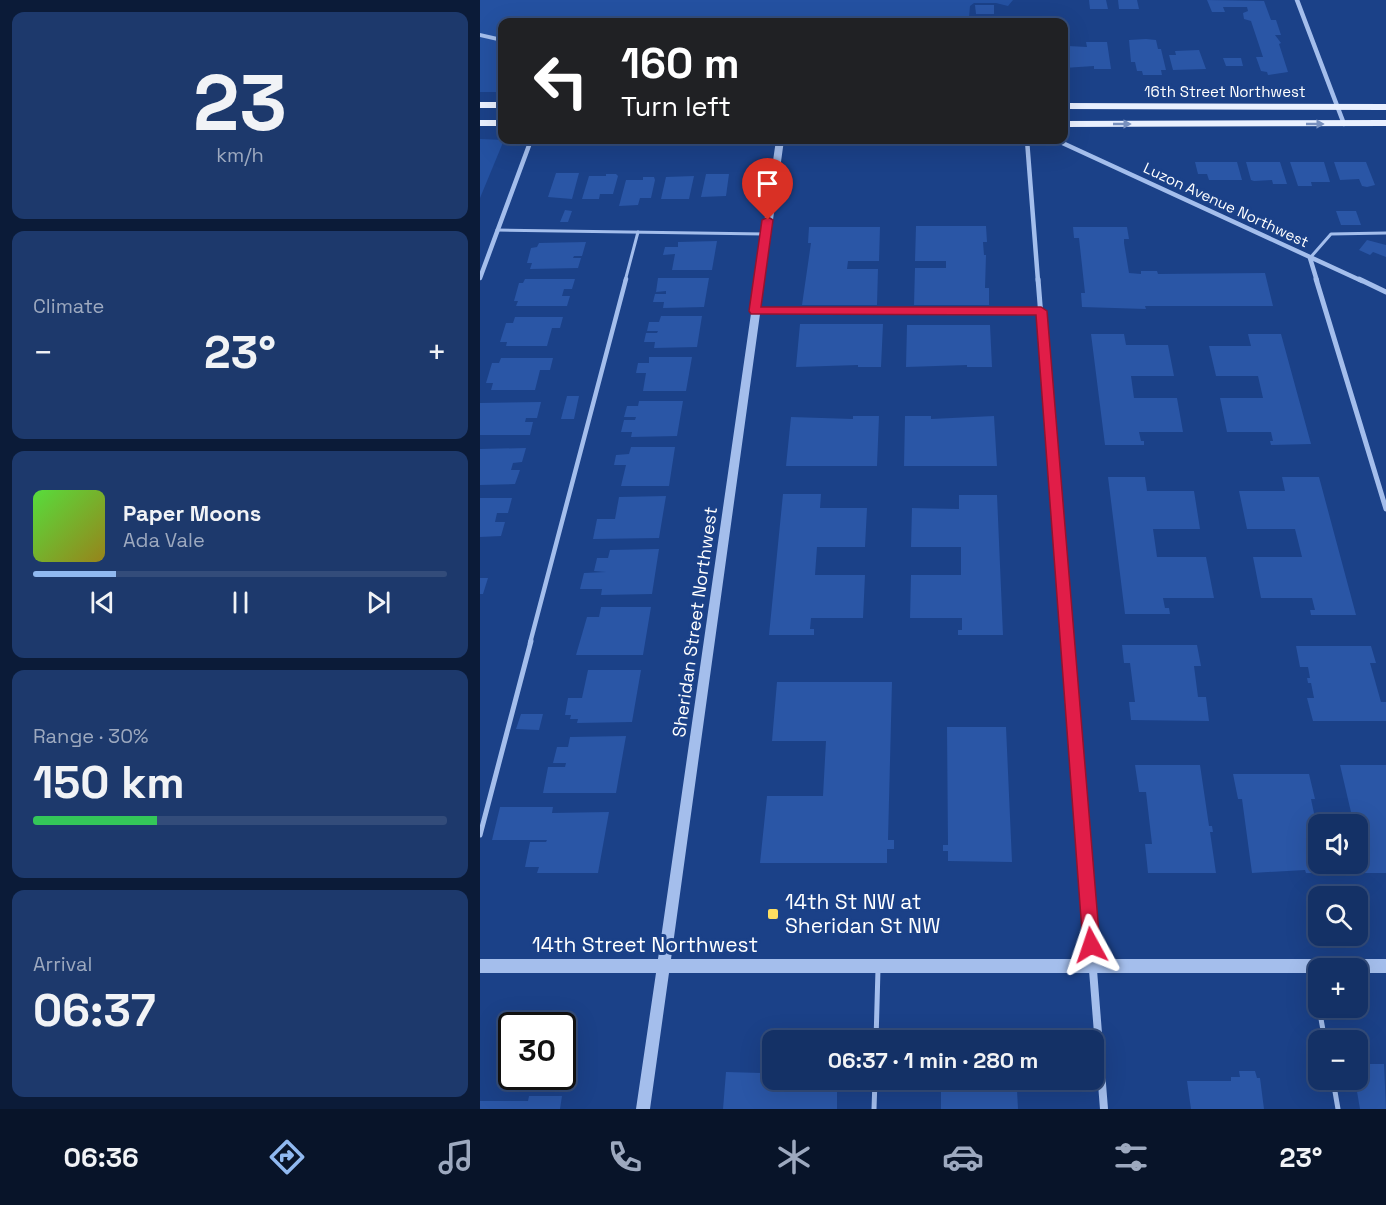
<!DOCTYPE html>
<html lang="en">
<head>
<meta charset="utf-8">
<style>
  body { margin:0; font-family:"Space Grotesk",sans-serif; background:#1d396c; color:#f1f3f6; height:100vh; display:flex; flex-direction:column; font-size:22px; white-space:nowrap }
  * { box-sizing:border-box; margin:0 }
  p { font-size:20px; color:#9da9bf }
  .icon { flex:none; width:33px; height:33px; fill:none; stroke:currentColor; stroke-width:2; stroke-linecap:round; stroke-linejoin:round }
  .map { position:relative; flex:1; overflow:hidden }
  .sheet { display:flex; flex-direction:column; gap:12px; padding:12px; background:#0b1b38; width:480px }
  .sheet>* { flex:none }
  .guide { position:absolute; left:18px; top:18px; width:570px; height:126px; border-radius:12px; box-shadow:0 6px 24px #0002,0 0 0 2px #334c7a; background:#202124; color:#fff; overflow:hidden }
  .buttons { position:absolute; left:828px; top:814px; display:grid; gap:12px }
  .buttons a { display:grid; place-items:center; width:60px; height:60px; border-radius:12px; background:#143166; box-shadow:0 6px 24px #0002,0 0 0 2px #334c7a; font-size:30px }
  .speed { position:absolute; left:18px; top:1012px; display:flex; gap:12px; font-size:30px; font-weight:700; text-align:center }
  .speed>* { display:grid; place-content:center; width:78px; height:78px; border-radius:50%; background:#143166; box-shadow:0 6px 24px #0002,0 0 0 2px #334c7a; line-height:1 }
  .speed .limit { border:3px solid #111; border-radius:9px; background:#fff; color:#111 }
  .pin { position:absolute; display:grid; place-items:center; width:51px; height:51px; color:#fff; margin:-62px -26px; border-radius:50% 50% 50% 0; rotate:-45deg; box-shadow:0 0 6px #0007 }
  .pin .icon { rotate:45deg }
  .me { position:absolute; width:66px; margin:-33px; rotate:355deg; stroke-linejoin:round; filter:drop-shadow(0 0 4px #0008) }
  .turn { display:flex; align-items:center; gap:21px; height:126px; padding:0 24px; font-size:27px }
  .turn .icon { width:78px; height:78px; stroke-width:2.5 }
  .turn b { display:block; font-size:42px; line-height:51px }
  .big { font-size:45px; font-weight:700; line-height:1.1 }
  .sheet .widget { flex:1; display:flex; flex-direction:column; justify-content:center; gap:9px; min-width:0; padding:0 21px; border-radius:12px; background:#1d396c }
  .sheet .dial { align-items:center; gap:0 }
  .dial b { font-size:78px; line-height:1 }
  .song { display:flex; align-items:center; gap:18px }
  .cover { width:72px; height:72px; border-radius:9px; background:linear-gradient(135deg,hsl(110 70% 55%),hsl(50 70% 35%)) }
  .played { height:6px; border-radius:3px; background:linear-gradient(90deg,#90b9f0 20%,#334c7a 20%) }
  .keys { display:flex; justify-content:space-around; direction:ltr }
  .heat { display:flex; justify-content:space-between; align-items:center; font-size:33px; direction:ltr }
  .charge { height:9px; border-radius:4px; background:linear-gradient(90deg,#34c759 30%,#334c7a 0) }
  .trip { position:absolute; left:282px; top:1030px; width:342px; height:60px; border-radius:12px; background:#143166; box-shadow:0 6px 24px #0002,0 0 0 2px #334c7a; font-weight:700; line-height:60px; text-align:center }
  .tabs { display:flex; height:96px; justify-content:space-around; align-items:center; background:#081429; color:#9da9bf }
  .tabs .icon { width:42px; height:42px }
  .tabs .current { color:#90b9f0 }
  .tabs b { font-size:27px; color:#f1f3f6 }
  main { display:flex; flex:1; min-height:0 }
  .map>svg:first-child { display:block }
</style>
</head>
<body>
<main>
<section class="sheet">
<div class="widget dial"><b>23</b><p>km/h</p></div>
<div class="widget"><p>Climate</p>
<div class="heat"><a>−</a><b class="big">23°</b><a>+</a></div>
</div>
<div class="widget">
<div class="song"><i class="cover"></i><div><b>Paper Moons</b><p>Ada Vale</p></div></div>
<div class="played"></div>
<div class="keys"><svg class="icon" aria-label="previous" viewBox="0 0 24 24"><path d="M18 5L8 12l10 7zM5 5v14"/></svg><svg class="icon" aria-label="pause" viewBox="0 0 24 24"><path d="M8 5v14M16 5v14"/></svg><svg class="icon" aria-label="next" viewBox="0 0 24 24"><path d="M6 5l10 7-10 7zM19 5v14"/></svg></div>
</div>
<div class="widget"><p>Range · 30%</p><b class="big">150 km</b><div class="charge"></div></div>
<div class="widget"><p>Arrival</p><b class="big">06:37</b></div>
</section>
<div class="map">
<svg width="906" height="1109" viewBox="0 0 906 1109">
  <rect width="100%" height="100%" fill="#1b4188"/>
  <g fill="#2451a1">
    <polygon points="0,0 533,0 528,6 516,3 494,3 490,6 489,17 481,22 22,22 22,92 0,92"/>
    <polygon points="0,139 24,140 0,198"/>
  </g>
  <g fill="#2a56a6">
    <polygon points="609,0 626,0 628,9 610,9"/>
    <polygon points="638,0 657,0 659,9 639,9"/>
    <polygon points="727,0 784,1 791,20 796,20 801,35 795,35 801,43 799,44 808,72 788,75 787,72 781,71 776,57 783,57 771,21 764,19 763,13 768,11 767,7 743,7 745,12 732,12"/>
    <polygon points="495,5 514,5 514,14 496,14"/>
    <polygon points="666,39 676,40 678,49 681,49 686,70 681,70 682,75 663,75 662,71 657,71 655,62 651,62 649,40"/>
    <polygon points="584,42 587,42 588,46 607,47 606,42 627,42 631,69 614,69 614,66 584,68"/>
    <polygon points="719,50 726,69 693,70 689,55 696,55 695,51"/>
    <polygon points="743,58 761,58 763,66 746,66"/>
    <polygon points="715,162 757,162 762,180 729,180 727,174 718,174"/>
    <polygon points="766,162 800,162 807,184 793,184 792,180 774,181 771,180"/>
    <polygon points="810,162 844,162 850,182 831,182 832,186 818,186"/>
    <polygon points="854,162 886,162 895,185 887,187 882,186 879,179 860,180"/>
    <polygon points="76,173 99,173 92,199 68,197"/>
    <polygon points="126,174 136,174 138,176 133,194 120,194 119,199 102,199 109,176 126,176"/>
    <polygon points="226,174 249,174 246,196 221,197"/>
    <polygon points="214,176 209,199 181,199 186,177"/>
    <polygon points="163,177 174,177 175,180 171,198 160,198 158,205 139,206 146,180 163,180"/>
    <polygon points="85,210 92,211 88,222 80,222"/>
    <polygon points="856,211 876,211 881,225 861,225"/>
    <polygon points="436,226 506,226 507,242 503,242 504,255 506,255 505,288 509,288 509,305 434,305 435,268 466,268 466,261 435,261"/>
    <polygon points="329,227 400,227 399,261 368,261 367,269 398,269 397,305 322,305 331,243 328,243"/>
    <polygon points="593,227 647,227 649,239 644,239 644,243 649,273 661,274 661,271 677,271 678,274 785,273 793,306 665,306 666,309 602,307 601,293 605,293 599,238 594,238"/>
    <polygon points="887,240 906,245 906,257 893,252 890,255 879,250"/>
    <polygon points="237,241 232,270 192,270 195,254 183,255 185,247 198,247 198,242"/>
    <polygon points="106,242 102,256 94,256 93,258 101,258 98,268 50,269 52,263 47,263 51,248 57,247 59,243"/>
    <polygon points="178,278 229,278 224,307 183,308 184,302 173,302 175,294 186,294 186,291 176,292"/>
    <polygon points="45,279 95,279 92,289 84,289 82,296 90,296 87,306 36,306 38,301 34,301 39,283 43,283"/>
    <polygon points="181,316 222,316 217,347 174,348 175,342 164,342 166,333 177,333 178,331 167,331 169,322 179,322"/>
    <polygon points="35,317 83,317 80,328 72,328 67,346 26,346 27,342 20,342 26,323 33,323"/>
    <polygon points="320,324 403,324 401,367 378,367 378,365 316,367"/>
    <polygon points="427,325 510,325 512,367 487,367 487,365 426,367"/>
    <polygon points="611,334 644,334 646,345 688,345 694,376 651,376 654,398 697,398 703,432 659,432 661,441 664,441 664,445 625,445"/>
    <polygon points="768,334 801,334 831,444 791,445 790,441 793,441 791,432 747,432 740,398 783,398 778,376 736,376 729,346 771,346"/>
    <polygon points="169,357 212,357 206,391 163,391 166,373 156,373 158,363 169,363"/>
    <polygon points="21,358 73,358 70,370 60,370 55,390 11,390 13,383 6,383 12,363 19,363"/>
    <polygon points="87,396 99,396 94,419 81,419"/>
    <polygon points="159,401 203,401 197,436 151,437 152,432 141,432 144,420 155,420 156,417 144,417 147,406 158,406"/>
    <polygon points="61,402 57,418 46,418 45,422 53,422 50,435 0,435 0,403"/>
    <polygon points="373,416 399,416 397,466 306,466 311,417 373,419"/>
    <polygon points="425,416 451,416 451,419 514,416 517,466 424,466"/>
    <polygon points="151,447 195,447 189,486 141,486 146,465 134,465 136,455 149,454"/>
    <polygon points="46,448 42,462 33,463 31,470 40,470 35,484 0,485 0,449"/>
    <polygon points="628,477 665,477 667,491 714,491 720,529 673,529 677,557 726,557 734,598 683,598 685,608 689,608 690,614 645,614"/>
    <polygon points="802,477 839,477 876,615 831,615 830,610 835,610 832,598 781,598 773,557 822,557 815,529 767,529 759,491 805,491"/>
    <polygon points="303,494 341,494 340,508 387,508 385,547 337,547 335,575 385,575 383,618 331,618 330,629 334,629 334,635 289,635"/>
    <polygon points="479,495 517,495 523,635 478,635 478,630 482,630 482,618 430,618 431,575 481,575 481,547 431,547 432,508 479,509"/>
    <polygon points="186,496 179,538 113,539 117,519 135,519 139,497"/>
    <polygon points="0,498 32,498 28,513 17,513 15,522 25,522 21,536 0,537"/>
    <polygon points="179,549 172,594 121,595 122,589 100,589 104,573 126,572 114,571 117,558 128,558 130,550"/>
    <polygon points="0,578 8,578 3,594 0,594"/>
    <polygon points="121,607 171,607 163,655 96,655 107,617 119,617"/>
    <polygon points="642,645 717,645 721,666 714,666 718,697 726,697 729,721 651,720 649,702 655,702 650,663 644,663"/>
    <polygon points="816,646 891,646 896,663 890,663 901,702 906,702 906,721 833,721 827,698 834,698 831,683 828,683 827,678 830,678 828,667 820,667"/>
    <polygon points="108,670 161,670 152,722 97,723 98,719 90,719 91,715 85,715 88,698 102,698"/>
    <polygon points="297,682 412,682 408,840 414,840 414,849 407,849 407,863 280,863 287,796 343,796 346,741 292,741"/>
    <polygon points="41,714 63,714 59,730 36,729"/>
    <polygon points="467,727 526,727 532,862 468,861 468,851 463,851 463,845 468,845"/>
    <polygon points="146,736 136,793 63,793 68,767 85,767 86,763 73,763 77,747 88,747 90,737"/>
    <polygon points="655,765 720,765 729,826 732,826 733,832 730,832 736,873 668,873 665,844 672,844 666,792 659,792"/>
    <polygon points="860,765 906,765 906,873 885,873 878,840 878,825 874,825"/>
    <polygon points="753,774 829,774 835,799 831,799 838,832 838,864 847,864 849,873 826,873 825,870 772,873 762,799 758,799"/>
    <polygon points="20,807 73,807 72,813 129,812 118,873 57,873 59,867 45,867 50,842 66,842 67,840 12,840"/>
    <polygon points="282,1061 292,1061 292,1080 338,1080 338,1088 357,1087 357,1109 243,1109 246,1072 281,1073"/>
    <polygon points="878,1064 904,1064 906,1109 880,1109 875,1080 878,1080"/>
    <polygon points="759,1071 775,1071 777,1078 780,1078 784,1109 711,1109 707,1081 751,1081 751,1077 760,1077"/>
    <polygon points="461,1080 521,1080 521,1090 537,1090 538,1109 461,1109"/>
    <polygon points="49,1096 82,1096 80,1109 0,1109 0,1101 48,1101"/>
  </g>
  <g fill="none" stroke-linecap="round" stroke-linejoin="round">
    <g stroke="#a4beec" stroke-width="3">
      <polyline points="17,230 286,234"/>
      <polyline points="830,258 851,234 906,233"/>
      <polyline points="145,281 158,232"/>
    </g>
    <g stroke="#a4beec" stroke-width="4.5">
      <polyline points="276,311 561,311"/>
      <polyline points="50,643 146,279"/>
    </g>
    <g stroke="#a4beec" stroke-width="5">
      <polyline points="0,835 51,641"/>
      <polyline points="831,969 838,1008"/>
      <polyline points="839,1008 845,1041"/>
      <polyline points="396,1041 398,969"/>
      <polyline points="853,1080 858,1109"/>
      <polyline points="394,1109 395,1080"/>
    </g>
    <g stroke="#a4beec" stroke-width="4.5">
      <polyline points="817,0 864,124"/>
      <polyline points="547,140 558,281"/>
      <polyline points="576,140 882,281"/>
      <polyline points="830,258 837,281"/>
      <polyline points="0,278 51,140"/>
    </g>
    <g stroke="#a4beec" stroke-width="5">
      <polyline points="558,279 587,643"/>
      <polyline points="836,279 906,509"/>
      <polyline points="879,279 906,292"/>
    </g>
    <polyline stroke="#a4beec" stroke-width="8" points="587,641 624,1109"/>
    <g fill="#a4beec" fill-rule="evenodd">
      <polygon points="0,33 22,38 22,42 0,37"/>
      <polygon points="296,140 304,140 191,959 906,959 906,973 878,973 878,969 838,969 838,973 189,973 170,1109 156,1109 176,973 0,973 0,959 178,959"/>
    </g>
    <g fill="#e9f0ff" fill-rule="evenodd">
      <rect x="0" y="102" width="22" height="6"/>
      <polygon points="584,103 906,104 906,110 584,109"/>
      <rect x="0" y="120" width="22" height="6"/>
      <polygon points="906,120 906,126 584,127 584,121"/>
    </g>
  </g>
  <defs><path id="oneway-solid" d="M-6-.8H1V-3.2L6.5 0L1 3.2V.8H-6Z" transform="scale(1.5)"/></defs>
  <g fill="#7890be">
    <use href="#oneway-solid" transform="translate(642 124)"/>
    <use href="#oneway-solid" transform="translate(835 124)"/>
  </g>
  <polygon fill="#e11d48" stroke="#92132f" stroke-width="1.5" points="288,217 293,220 281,307 561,307 567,311 620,945 617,951 611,953 605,951 603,945 556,315 271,314 269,311 282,220"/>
  <rect fill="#fdde61" stroke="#1b4188" stroke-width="2" x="287" y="908" width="12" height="12" rx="3"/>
  <g text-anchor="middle" stroke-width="6" stroke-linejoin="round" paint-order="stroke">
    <g font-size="15" fill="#fff" stroke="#1b4188">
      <text x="745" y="97">16th Street Northwest</text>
      <text transform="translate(746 205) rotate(25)" y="5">Luzon Avenue Northwest</text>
    </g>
    <g font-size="18" fill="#fff" stroke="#1b4188">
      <text transform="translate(215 622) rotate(-82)" y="6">Sheridan Street Northwest</text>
    </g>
    <g font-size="21" fill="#fff" stroke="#1b4188" text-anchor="start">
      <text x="305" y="909">14th St NW at<tspan x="305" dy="24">Sheridan St NW</tspan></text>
    </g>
    <g font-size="21" fill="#fff" stroke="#1b4188">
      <text x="165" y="952">14th Street Northwest</text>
    </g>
  </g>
</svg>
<div class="buttons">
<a><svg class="icon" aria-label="sound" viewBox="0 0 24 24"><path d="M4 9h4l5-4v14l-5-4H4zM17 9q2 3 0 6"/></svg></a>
<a><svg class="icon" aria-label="search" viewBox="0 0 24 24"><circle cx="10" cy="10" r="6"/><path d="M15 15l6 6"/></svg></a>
<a>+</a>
<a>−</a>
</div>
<div class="speed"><div class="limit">30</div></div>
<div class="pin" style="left:288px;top:220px;background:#d93025"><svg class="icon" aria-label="arrive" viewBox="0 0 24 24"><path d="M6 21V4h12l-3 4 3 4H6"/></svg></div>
<svg class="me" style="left:611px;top:945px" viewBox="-20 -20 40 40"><path d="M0-17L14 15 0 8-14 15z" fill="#e11d48" stroke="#fff" stroke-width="4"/></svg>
<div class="trip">06:37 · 1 min · 280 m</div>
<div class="guide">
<div class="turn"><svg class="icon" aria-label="left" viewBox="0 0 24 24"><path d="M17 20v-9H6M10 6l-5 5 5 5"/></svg><div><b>160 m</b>Turn left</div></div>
</div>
</div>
</main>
<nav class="tabs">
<b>06:36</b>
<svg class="icon current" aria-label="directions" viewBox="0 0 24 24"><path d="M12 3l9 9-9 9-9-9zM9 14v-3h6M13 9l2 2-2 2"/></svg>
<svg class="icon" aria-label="music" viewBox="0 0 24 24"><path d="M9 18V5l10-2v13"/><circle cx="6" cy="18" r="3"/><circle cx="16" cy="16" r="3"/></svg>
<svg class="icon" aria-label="phone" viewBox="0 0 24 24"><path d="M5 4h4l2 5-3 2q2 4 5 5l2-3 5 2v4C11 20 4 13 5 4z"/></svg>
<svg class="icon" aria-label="climate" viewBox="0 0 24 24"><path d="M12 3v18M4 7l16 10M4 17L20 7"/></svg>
<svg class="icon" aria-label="car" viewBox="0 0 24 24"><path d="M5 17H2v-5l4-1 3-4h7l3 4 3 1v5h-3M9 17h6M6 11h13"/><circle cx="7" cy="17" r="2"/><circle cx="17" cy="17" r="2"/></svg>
<svg class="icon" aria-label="filters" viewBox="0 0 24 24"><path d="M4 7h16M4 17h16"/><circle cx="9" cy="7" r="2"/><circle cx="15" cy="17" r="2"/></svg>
<b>23°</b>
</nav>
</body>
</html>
